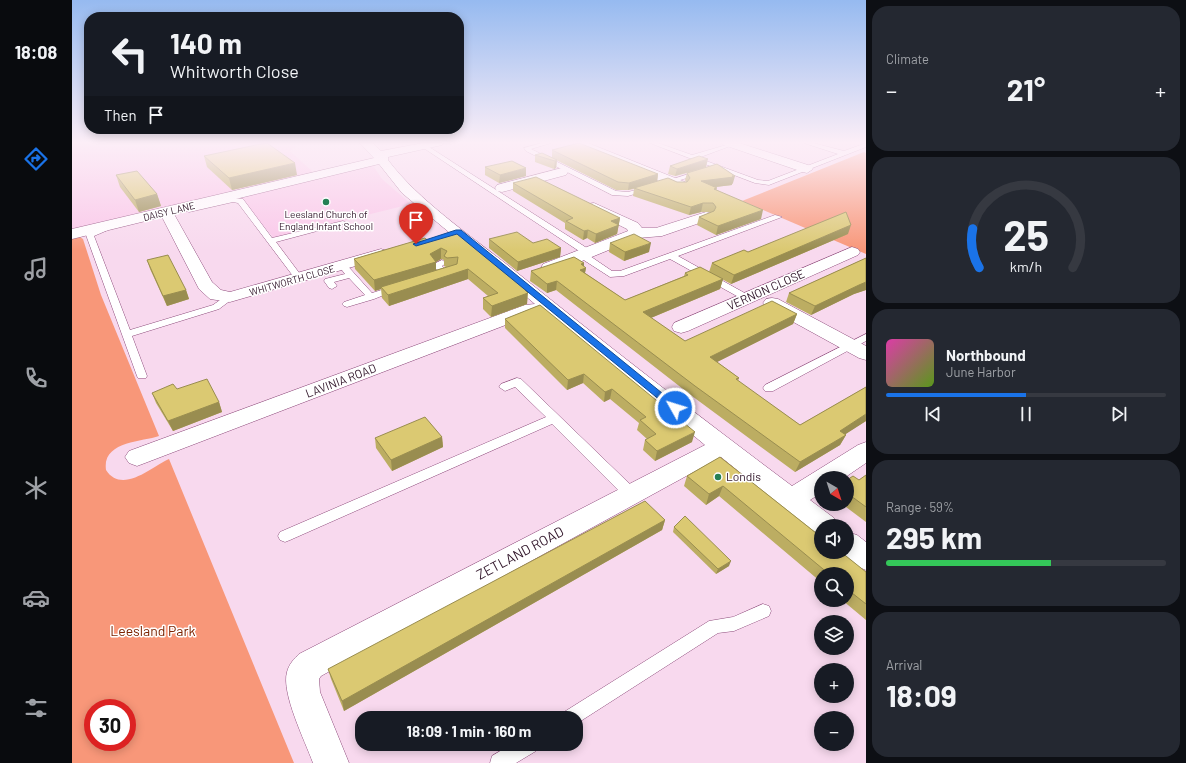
<!DOCTYPE html>
<html lang="en">
<head>
<meta charset="utf-8">
<style>
  body { margin:0; font-family:Barlow,sans-serif; background:#242831; color:#f1f3f6; height:100vh; display:flex; flex-direction:column; font-size:15px; white-space:nowrap }
  * { box-sizing:border-box; margin:0 }
  p { font-size:13px; color:#9ea1a6 }
  .icon { flex:none; width:22px; height:22px; fill:none; stroke:currentColor; stroke-width:2; stroke-linecap:round; stroke-linejoin:round }
  .map { position:relative; flex:1; overflow:hidden }
  .sheet { display:flex; flex-direction:column; gap:6px; padding:6px; background:#0d0f14; width:320px }
  .sheet>* { flex:none }
  .top-card { position:absolute; left:12px; top:12px; width:380px; height:122px; border-radius:16px; box-shadow:0 2px 10px #0003; background:#171b24; color:#f1f3f6; overflow:hidden }
  .needle { width:26px; rotate:141deg }
  .controls { position:absolute; left:742px; top:471px; display:grid; gap:8px }
  .controls a { display:grid; place-items:center; width:40px; height:40px; border-radius:50%; background:#171b24; box-shadow:0 2px 10px #0003; font-size:20px }
  .speed { position:absolute; left:12px; top:699px; display:flex; gap:8px; font-size:20px; font-weight:700; text-align:center }
  .speed>* { display:grid; place-content:center; width:52px; height:52px; border-radius:50%; background:#171b24; box-shadow:0 2px 10px #0003; line-height:1 }
  .speed .limit { border:6px solid #d22; background:#fff; color:#111 }
  .pin { position:absolute; display:grid; place-items:center; width:34px; height:34px; color:#fff; margin:-41px -17px; border-radius:50% 50% 50% 0; rotate:-45deg; box-shadow:0 0 4px #0007 }
  .pin .icon { rotate:45deg }
  .me { position:absolute; width:44px; margin:-22px; rotate:309deg; stroke-linejoin:round; filter:drop-shadow(0 0 3px #0008) }
  .turn { display:flex; align-items:center; gap:14px; height:84px; padding:0 20px; font-size:18px }
  .turn .icon { width:52px; height:52px; stroke-width:2.5 }
  .turn b { display:block; font-size:28px; line-height:34px }
  .then { display:flex; align-items:center; height:38px; padding:0 20px; background:#0003; gap:8px; font-size:15px }
  .big { font-size:30px; font-weight:700; line-height:1.1 }
  .sheet .tile { flex:1; display:flex; flex-direction:column; justify-content:center; gap:6px; min-width:0; padding:0 14px; border-radius:16px; background:#242831 }
  .sheet .dial { align-items:center; gap:0 }
  .dial svg { height:104px; overflow:visible; fill:none; stroke:#363941; stroke-width:7; stroke-linecap:round; text-anchor:middle }
  .dial text { fill:#f1f3f6; stroke:none }
  .song { display:flex; align-items:center; gap:12px }
  .cover { width:48px; height:48px; border-radius:6px; background:linear-gradient(135deg,hsl(320 70% 55%),hsl(90 70% 35%)) }
  .played { height:4px; border-radius:2px; background:linear-gradient(90deg,#1a73e8 50%,#363941 50%) }
  .keys { display:flex; justify-content:space-around; direction:ltr }
  .heat { display:flex; justify-content:space-between; align-items:center; font-size:22px; direction:ltr }
  .charge { height:6px; border-radius:3px; background:linear-gradient(90deg,#34c759 59%,#363941 0) }
  .trip { position:absolute; left:283px; top:711px; width:228px; height:40px; border-radius:16px; background:#171b24; box-shadow:0 2px 10px #0003; font-weight:700; line-height:40px; text-align:center }
  main { display:flex; flex:1; min-height:0 }
  .tab-bar { display:flex; flex-direction:column; width:72px; justify-content:space-around; align-items:center; background:#090b0e; color:#9ea1a6 }
  .tab-bar .icon { width:28px; height:28px }
  .tab-bar .current { color:#1a73e8 }
  .tab-bar b { font-size:18px; color:#f1f3f6 }
  .map>svg:first-child { display:block }
</style>
</head>
<body>
<main>
<nav class="tab-bar">
<b>18:08</b>
<svg class="icon current" aria-label="directions" viewBox="0 0 24 24"><path d="M12 3l9 9-9 9-9-9zM9 14v-3h6M13 9l2 2-2 2"/></svg>
<svg class="icon" aria-label="music" viewBox="0 0 24 24"><path d="M9 18V5l10-2v13"/><circle cx="6" cy="18" r="3"/><circle cx="16" cy="16" r="3"/></svg>
<svg class="icon" aria-label="phone" viewBox="0 0 24 24"><path d="M5 4h4l2 5-3 2q2 4 5 5l2-3 5 2v4C11 20 4 13 5 4z"/></svg>
<svg class="icon" aria-label="climate" viewBox="0 0 24 24"><path d="M12 3v18M4 7l16 10M4 17L20 7"/></svg>
<svg class="icon" aria-label="car" viewBox="0 0 24 24"><path d="M5 17H2v-5l4-1 3-4h7l3 4 3 1v5h-3M9 17h6M6 11h13"/><circle cx="7" cy="17" r="2"/><circle cx="17" cy="17" r="2"/></svg>
<svg class="icon" aria-label="filters" viewBox="0 0 24 24"><path d="M4 7h16M4 17h16"/><circle cx="9" cy="7" r="2"/><circle cx="15" cy="17" r="2"/></svg>
</nav>
<div class="map">
<svg width="794" height="763" viewBox="0 0 794 763">
  <rect width="100%" height="100%" fill="#f8d9ee"/>
  <g fill="#fac7e9">
    <polygon points="0,143 220,143 224,147 218,151 242,173 0,232"/>
    <polygon points="300,164 310,179 339,204 202,238 166,196"/>
  </g>
  <g fill="#f89779" fill-rule="evenodd">
    <polygon points="792,152 794,153 794,254 670,201"/>
    <path d="M0,232L11,239L29,295L87,436C70,442 30,441 34,470C50,495 81,466 97,459L222,763H0ZM21,708H55V742H21Z"/>
  </g>
  <g fill="none" stroke-linecap="round" stroke-linejoin="round">
    <defs>
      <g id="lane">
        <polygon points="470,143 479,143 459,149 544,191 556,192 575,187 579,189 556,196 540,195 454,151 452,148"/>
        <polygon points="578,143 586,143 620,155 661,143 661,145 626,158 686,180 696,181 766,154 732,143 741,143 772,151 794,143 794,147 697,185 683,183"/>
        <polygon points="350,145 354,145 518,250 518,254 515,254 540,271 548,271 703,215 710,217 606,256 678,296 678,300 672,300 598,259 552,276 538,277 507,257 507,253 510,253 350,147"/>
        <polygon points="629,170 631,171 631,173 592,185 589,183"/>
        <polygon points="161,198 171,199 200,238 271,221 275,223 204,242 231,278 227,281 224,280 166,203 161,202 117,212 113,210"/>
        <polygon points="29,228 36,230 22,236 58,330 141,305 155,295 161,295 163,297 147,309 60,336 75,376 74,378 66,378 65,376 14,235"/>
        <polygon points="370,260 374,263 370,266 377,273 376,275 370,275 360,265"/>
        <polygon points="270,262 273,263 300,293 322,286 327,289 302,299 275,307 272,306 270,304 272,302 293,295 277,278 262,282 265,286 260,289 257,288 252,281 253,279 273,274 266,265"/>
        <polygon points="794,334 794,341 701,391 693,391 691,388 693,385"/>
        <polygon points="445,378 449,379 564,490 566,494 564,498 559,499 554,498 480,424 218,540 213,542 208,540 206,536 208,532 474,417 443,387 433,391 427,387 429,384"/>
        <polygon points="691,604 697,606 699,611 697,616 662,631 646,633 504,724 504,718 489,718 492,712 637,621 661,617"/>
        <polygon points="440,744 466,744 464,751 444,763 418,763 420,756"/>
      </g>
      <g id="street">
        <path d="M288,143H301L309,151L351,143H372L370,145L316,157V160C346,200 399,236 438,267C531,342 625,415 720,486L786,445L794,442V463L772,478H749V493L738,500L762,518L766,526H749V536L744,534L649,457L249,676L247,679L248,692L277,763H241C233,741 209,693 215,672C217,664 222,659 227,654L633,445L468,309L465,313L73,463L65,466L57,463L53,457L57,451L453,305L463,304L330,193L307,164L102,214L140,282L149,290L158,292L309,249L315,251L317,254L315,257L158,302L138,299L127,289L90,217L0,239V229L302,158Z"/>
        <polygon points="501,143 516,143 613,182 615,185 613,188 603,188 503,145"/>
        <polygon points="650,143 667,143 739,166 741,169 735,173 731,172 652,145"/>
        <polygon points="490,168 496,172 494,175 430,192 425,191 423,188 425,185"/>
        <polygon points="522,203 566,223 570,228 584,228 634,212 639,213 641,216 639,219 590,236 566,238 483,272 477,273 471,272 469,268 471,264 556,231 555,229 517,210 515,207 517,204"/>
        <polygon points="780,247 786,249 788,252 786,255 616,331 609,333 602,331 600,327 602,323"/>
        <polygon points="700,298 706,299 794,346 794,360 787,358 694,307 691,303 694,299"/>
        <polygon points="775,532 785,535 794,542 794,570 784,566 766,552 775,552"/>
      </g>
    </defs>
    <use href="#lane" stroke="#8e4c7c" stroke-width="1"/>
    <use href="#street" stroke="#8e4c7c" stroke-width="1"/>
    <use href="#lane" fill="#fff" fill-rule="evenodd"/>
    <use href="#street" fill="#fff" fill-rule="evenodd"/>
  </g>
  <g fill="#bcad62" fill-rule="evenodd">
    <polygon points="480,150 586,174 585,182 614,182 613,180 615,173 603,176 596,174 598,166 634,167 661,183 660,184 660,185 643,187 645,190 689,219 644,235 625,225 627,217 640,212 629,212 617,215 561,196 562,189 556,190 544,190 480,158"/>
    <polygon points="463,155 485,160 484,168 482,169 463,162"/>
    <polygon points="132,156 225,175 160,190 135,167"/>
    <polygon points="413,167 454,176 427,183 413,175"/>
    <polygon points="44,175 85,194 89,206 67,212 48,187"/>
    <polygon points="441,183 548,218 545,234 523,243 515,238 511,240 493,229 493,223 441,191"/>
    <polygon points="776,234 659,284 637,272 640,263 676,252"/>
    <path d="M353,238L456,289L455,304L419,317L411,309V298L416,296L396,279L317,306L310,298L309,289L303,291L283,269L282,259ZM369,259L372,260V266L374,267L364,270V262Z"/>
    <polygon points="417,239 461,243 489,248 488,257 445,271 417,248"/>
    <polygon points="538,243 577,252 552,261 537,252"/>
    <polygon points="794,258 794,290 782,294 739,315 714,302 717,293"/>
    <polygon points="75,260 114,290 117,299 95,306 78,269"/>
    <polygon points="512,263 512,267 514,268 513,273 553,300 612,276 613,273 651,279 648,289 579,318 613,341 725,314 721,324 645,362 667,378 666,381 728,425 794,387 794,421 773,434 774,435 768,445 723,472 620,396 484,290 475,293 458,281 459,271"/>
    <polygon points="468,305 620,442 583,461 571,450 573,440 575,439 565,430 567,423 538,399 532,402 511,383 495,390 433,328 433,319"/>
    <polygon points="105,389 147,402 150,412 101,431 84,403 80,393"/>
    <polygon points="370,437 371,447 320,471 304,448 303,438"/>
    <polygon points="648,457 794,572 794,620 770,600 775,600 775,574 749,574 749,582 647,496 634,505 612,486 615,476"/>
    <polygon points="794,475 794,522 770,504 775,504 775,480 787,480"/>
    <polygon points="593,520 590,530 272,711 259,679 256,669"/>
    <polygon points="602,527 657,566 644,574 601,532"/>
  </g>
  <g fill="#998d50">
    <polygon points="636,159 634,167 603,176 605,169"/>
    <polygon points="485,160 484,168 482,169 483,161"/>
    <polygon points="223,163 225,175 160,190 157,178"/>
    <polygon points="454,168 454,176 427,183 428,175"/>
    <polygon points="586,174 585,182 556,190 557,183"/>
    <polygon points="663,176 661,183 660,184 660,185 627,189 629,181"/>
    <polygon points="85,194 89,206 67,212 63,200"/>
    <polygon points="631,203 629,212 617,215 619,207"/>
    <polygon points="691,210 689,219 644,235 646,226"/>
    <polygon points="548,218 545,234 523,243 524,234 539,221"/>
    <polygon points="779,225 776,234 659,284 662,275"/>
    <polygon points="516,230 515,238 511,240 512,231"/>
    <polygon points="579,243 577,252 552,261 553,252"/>
    <polygon points="369,248 369,259 364,262 364,272 309,287 309,289 303,291 302,280 358,254"/>
    <polygon points="489,248 488,257 445,271 446,262"/>
    <polygon points="512,263 512,269 514,268 512,277 507,279 509,264"/>
    <polygon points="396,269 396,279 317,306 316,295"/>
    <polygon points="651,279 648,289 569,322 571,312"/>
    <polygon points="485,281 484,290 475,293 475,284"/>
    <polygon points="794,282 794,290 782,294 739,315 743,306 787,285"/>
    <polygon points="456,289 455,304 419,317 420,306"/>
    <polygon points="114,290 117,299 95,306 91,296"/>
    <polygon points="725,314 721,324 635,367 638,357"/>
    <polygon points="512,374 511,383 495,390 496,380"/>
    <polygon points="540,389 538,399 532,402 533,392"/>
    <polygon points="147,402 150,412 101,431 96,421"/>
    <polygon points="794,414 794,421 763,441 768,431"/>
    <polygon points="623,432 620,442 583,461 585,451"/>
    <polygon points="774,435 768,445 723,472 728,462"/>
    <polygon points="370,437 371,447 320,471 319,460"/>
    <polygon points="651,486 647,496 634,505 637,494"/>
    <polygon points="593,520 590,530 272,711 270,701"/>
    <polygon points="659,561 657,566 644,574 646,569"/>
  </g>
  <g fill="#dbc972" stroke="#998d50">
    <polygon points="195,143 223,163 157,178 132,156 184,145"/>
    <polygon points="507,143 586,174 557,183 546,182 480,150"/>
    <polygon points="470,153 485,160 483,161 463,155"/>
    <polygon points="627,156 636,159 605,169 598,166"/>
    <polygon points="440,161 454,168 428,175 413,167"/>
    <polygon points="645,164 663,176 660,176 662,177 629,181 645,188 642,189 691,210 646,226 627,217 642,211 644,207 641,203 631,203 619,207 562,188 596,178 605,182 615,182 618,178 615,173"/>
    <polygon points="65,171 85,194 63,200 44,175"/>
    <polygon points="464,177 548,218 539,221 547,225 524,234 516,230 512,231 494,221 501,218 441,183"/>
    <polygon points="774,212 779,225 662,275 640,263 672,250 676,252"/>
    <polygon points="385,232 456,289 453,290 456,293 420,306 411,298 426,293 396,269 316,295 309,287 385,264 386,257 375,258 372,256 375,251 369,248 358,254 364,262 302,280 282,259 353,238 355,240"/>
    <polygon points="445,232 461,243 475,239 489,248 446,262 417,239"/>
    <polygon points="562,234 579,243 553,252 538,243"/>
    <polygon points="96,255 114,290 91,296 75,260"/>
    <polygon points="502,257 512,263 509,264 514,268 508,270 553,300 616,275 613,273 628,267 651,279 571,312 613,341 700,301 725,314 638,357 667,378 664,379 728,425 794,387 794,414 768,431 774,435 728,462 623,386 485,281 475,284 459,271"/>
    <polygon points="794,258 794,282 787,285 743,306 717,293"/>
    <polygon points="468,305 623,432 585,451 573,440 584,434 568,420 574,417 540,389 533,392 512,374 496,380 433,319"/>
    <polygon points="135,379 147,402 96,421 80,393 101,384 105,389"/>
    <polygon points="353,417 370,437 319,460 303,438"/>
    <polygon points="648,457 749,537 749,552 769,552 794,572 794,604 775,589 775,574 757,574 651,486 637,494 615,476"/>
    <polygon points="794,475 794,507 775,493 775,480 781,476 787,480"/>
    <polygon points="573,501 593,520 270,701 256,669"/>
    <polygon points="613,516 659,561 646,569 602,527"/>
  </g>
  <linearGradient id="sky" x2="0" y2="1"><stop stop-color="#96baf0"/><stop offset="0.57" stop-color="#fceef7"/><stop offset="1" stop-color="#fceef7" stop-opacity="0"/></linearGradient>
  <rect width="794" height="250" fill="url(#sky)"/>
  <polygon fill="#1a73e8" stroke="#114b97" points="384,230 389,230 606,406 606,410 600,410 385,234 344,246 341,244"/>
  <g fill="#268055" stroke="#fff" stroke-width="1.5">
    <circle cx="254" cy="202" r="4"/>
    <circle cx="646" cy="477" r="4"/>
  </g>
  <g text-anchor="middle" stroke-width="3" stroke-linejoin="round" paint-order="stroke">
    <g font-size="10" fill="#31162a" stroke="#fff">
      <text transform="translate(97 211) rotate(-14)" y="4">DAISY LANE</text>
      <text transform="translate(220 280) rotate(-16)" y="4">WHITWORTH CLOSE</text>
    </g>
    <g font-size="10" fill="#31162a" stroke="#fff">
      <text x="254" y="218">Leesland Church of<tspan x="254" dy="12">England Infant School</tspan></text>
    </g>
    <g font-size="12" fill="#31162a" stroke="#fff">
      <text transform="translate(694 290) rotate(-24)" y="4">VERNON CLOSE</text>
      <text transform="translate(269 381) rotate(-21)" y="4">LAVINIA ROAD</text>
    </g>
    <g font-size="12" fill="#31162a" stroke="#fff" text-anchor="start">
      <text x="654" y="481">Londis</text>
    </g>
    <g font-size="14" fill="#31162a" stroke="#fff">
      <text transform="translate(448 553) rotate(-28)" y="5">ZETLAND ROAD</text>
    </g>
    <g font-size="14" fill="#7c2300" stroke="#fff">
      <text x="81" y="636">Leesland Park</text>
    </g>
  </g>
</svg>
<div class="controls">
<a><svg class="needle" viewBox="-14 -14 28 28"><path d="M0-13l5 13h-10z" fill="#e53935"/><path d="M0 13l5-13h-10z" fill="#9ea1a6"/></svg></a>
<a><svg class="icon" aria-label="sound" viewBox="0 0 24 24"><path d="M4 9h4l5-4v14l-5-4H4zM17 9q2 3 0 6"/></svg></a>
<a><svg class="icon" aria-label="search" viewBox="0 0 24 24"><circle cx="10" cy="10" r="6"/><path d="M15 15l6 6"/></svg></a>
<a><svg class="icon" aria-label="layers" viewBox="0 0 24 24"><path d="M12 4l9 5-9 5-9-5zM3 14l9 5 9-5"/></svg></a>
<a>+</a>
<a>−</a>
</div>
<div class="speed"><div class="limit">30</div></div>
<div class="pin" style="left:344px;top:244px;background:#d93025"><svg class="icon" aria-label="arrive" viewBox="0 0 24 24"><path d="M6 21V4h12l-3 4 3 4H6"/></svg></div>
<svg class="me" style="left:603px;top:408px" viewBox="-20 -20 40 40"><circle r="17" fill="#1a73e8" stroke="#fff" stroke-width="3"/><path d="M0-11L8 9 0 5-8 9z" fill="#fff"/></svg>
<div class="trip">18:09 · 1 min · 160 m</div>
<div class="top-card">
<div class="turn"><svg class="icon" aria-label="left" viewBox="0 0 24 24"><path d="M17 20v-9H6M10 6l-5 5 5 5"/></svg><div><b>140 m</b>Whitworth Close</div></div>
<div class="then">Then<svg class="icon" aria-label="arrive" viewBox="0 0 24 24"><path d="M6 21V4h12l-3 4 3 4H6"/></svg></div>
</div>
</div>
<section class="sheet">
<div class="tile"><p>Climate</p>
<div class="heat"><a>−</a><b class="big">21°</b><a>+</a></div>
</div>
<div class="tile dial"><svg viewBox="0 0 100 80">
<path d="M14 69A42 42 0 1 1 86 69"/>
<path d="M14 69A42 42 0 0 1 9 39" stroke="#1a73e8"/>
<text x="50" y="56" font-size="32" font-weight="700">25</text>
<text x="50" y="72" font-size="11">km/h</text>
</svg></div>
<div class="tile">
<div class="song"><i class="cover"></i><div><b>Northbound</b><p>June Harbor</p></div></div>
<div class="played"></div>
<div class="keys"><svg class="icon" aria-label="previous" viewBox="0 0 24 24"><path d="M18 5L8 12l10 7zM5 5v14"/></svg><svg class="icon" aria-label="pause" viewBox="0 0 24 24"><path d="M8 5v14M16 5v14"/></svg><svg class="icon" aria-label="next" viewBox="0 0 24 24"><path d="M6 5l10 7-10 7zM19 5v14"/></svg></div>
</div>
<div class="tile"><p>Range · 59%</p><b class="big">295 km</b><div class="charge"></div></div>
<div class="tile"><p>Arrival</p><b class="big">18:09</b></div>
</section>
</main>
</body>
</html>
